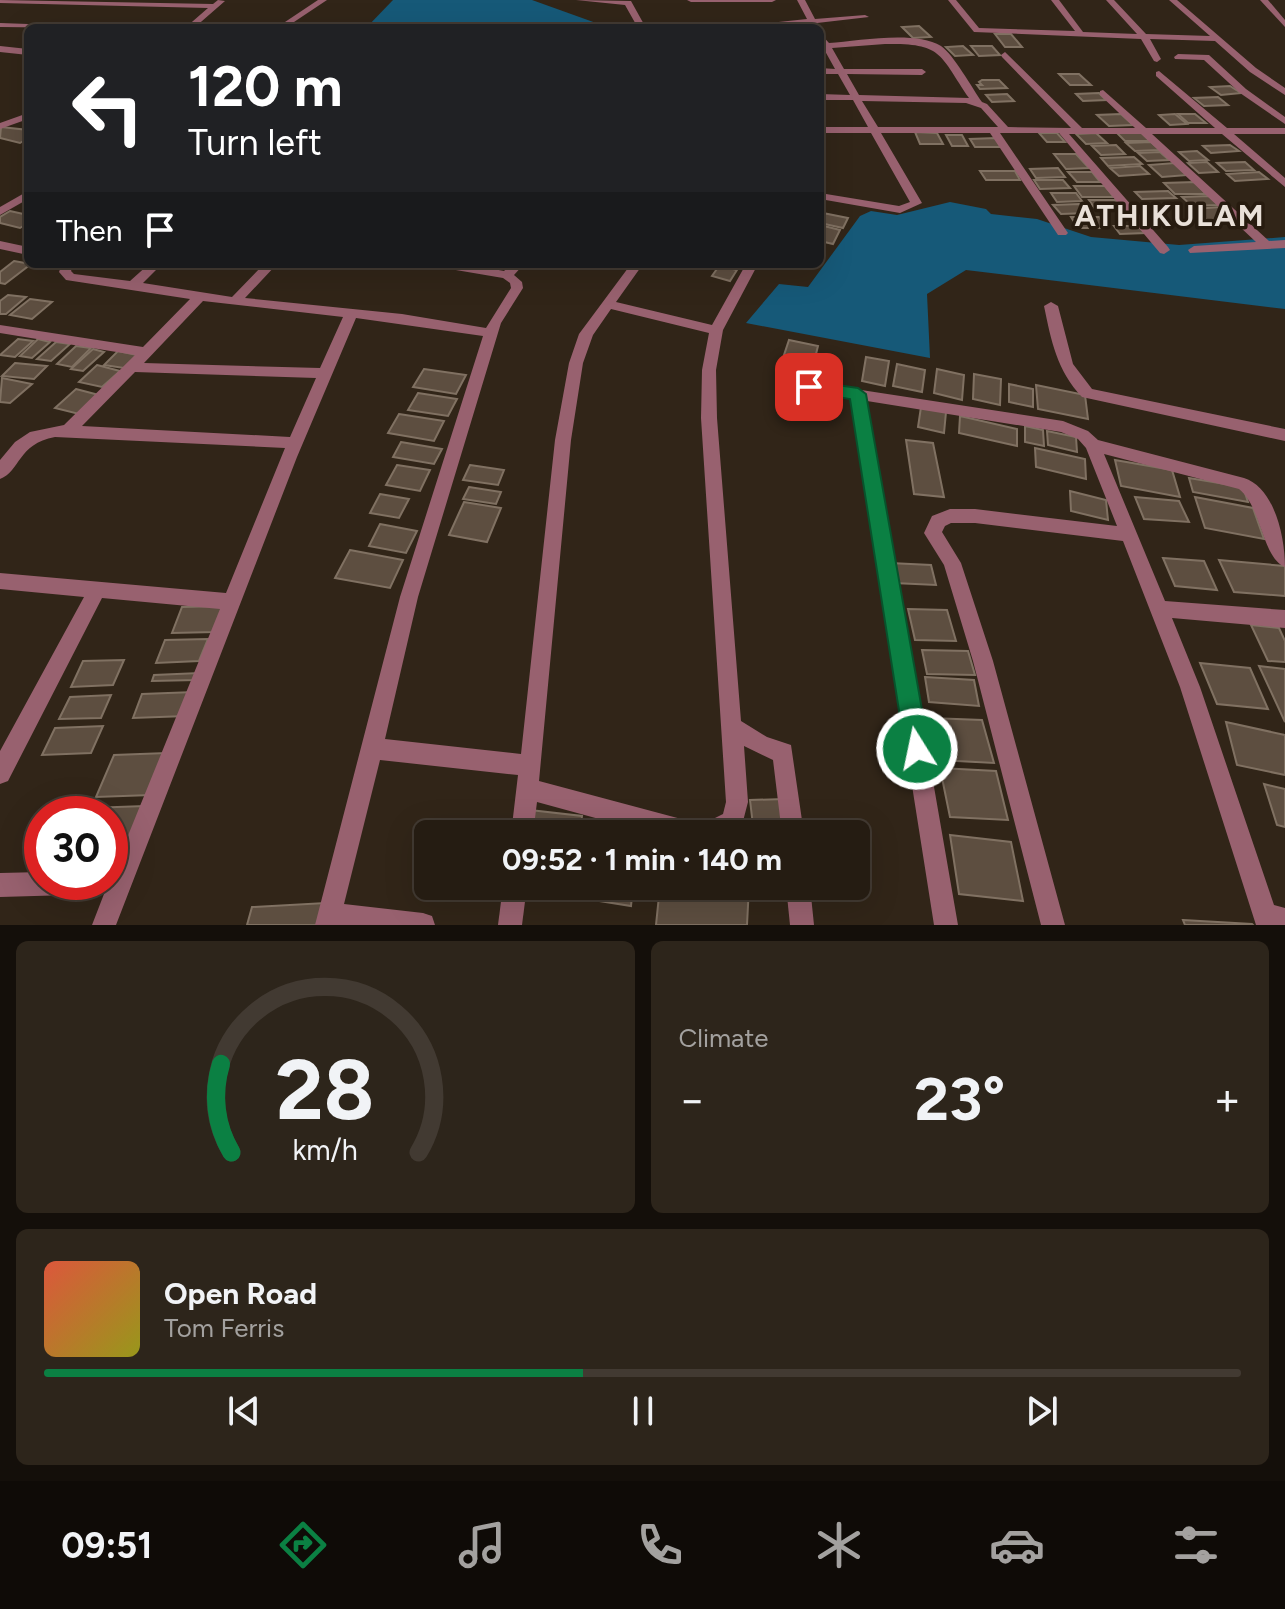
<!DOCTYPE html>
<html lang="en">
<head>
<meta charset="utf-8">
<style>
  body { margin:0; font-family:Figtree,sans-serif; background:#2d251b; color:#f1f3f6; height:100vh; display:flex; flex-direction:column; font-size:30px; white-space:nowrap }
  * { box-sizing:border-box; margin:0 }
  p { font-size:26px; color:#a3a19f }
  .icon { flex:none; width:44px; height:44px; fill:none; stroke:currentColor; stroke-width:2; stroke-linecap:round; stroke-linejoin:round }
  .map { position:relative; height:925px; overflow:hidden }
  .sheet { display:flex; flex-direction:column; gap:16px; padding:16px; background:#140f0a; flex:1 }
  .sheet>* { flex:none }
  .banner { position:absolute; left:24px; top:24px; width:800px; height:244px; border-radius:12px; box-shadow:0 8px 32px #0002,0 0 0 2px #423a32; background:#202124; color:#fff; overflow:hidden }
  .speed { position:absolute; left:24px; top:796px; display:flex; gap:16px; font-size:40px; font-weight:700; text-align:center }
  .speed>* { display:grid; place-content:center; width:104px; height:104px; border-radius:50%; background:#251c12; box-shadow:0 8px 32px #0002,0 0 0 2px #423a32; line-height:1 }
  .speed .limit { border:12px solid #d22; background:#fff; color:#111 }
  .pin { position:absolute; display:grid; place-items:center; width:68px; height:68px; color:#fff; margin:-34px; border-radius:16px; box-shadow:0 4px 12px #0006 }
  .me { position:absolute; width:88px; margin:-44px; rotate:350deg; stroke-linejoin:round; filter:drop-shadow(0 0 6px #0008) }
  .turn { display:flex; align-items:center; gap:28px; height:168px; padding:0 32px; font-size:36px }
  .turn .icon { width:104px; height:104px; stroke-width:2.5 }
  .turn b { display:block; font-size:56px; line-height:68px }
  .then { display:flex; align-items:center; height:76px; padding:0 32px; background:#0003; gap:16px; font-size:30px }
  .big { font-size:60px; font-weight:700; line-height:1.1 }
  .sheet .card { flex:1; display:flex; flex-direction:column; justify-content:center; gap:12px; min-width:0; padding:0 28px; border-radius:12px; background:#2d251b }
  .sheet .dial { align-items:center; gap:0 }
  .dial svg { height:208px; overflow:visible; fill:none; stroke:#423a32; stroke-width:7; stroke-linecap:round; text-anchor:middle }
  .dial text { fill:#f1f3f6; stroke:none }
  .song { display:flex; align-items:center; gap:24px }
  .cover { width:96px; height:96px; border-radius:12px; background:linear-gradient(135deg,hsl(10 70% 55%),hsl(60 70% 35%)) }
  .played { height:8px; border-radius:4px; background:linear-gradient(90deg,#0b8043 45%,#423a32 45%) }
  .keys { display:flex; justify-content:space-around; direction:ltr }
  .heat { display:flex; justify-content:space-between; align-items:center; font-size:44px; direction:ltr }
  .sheet .tiles { flex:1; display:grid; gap:16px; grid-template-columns:1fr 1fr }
  .card:last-child { grid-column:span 2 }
  .trip { position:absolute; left:414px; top:820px; width:456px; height:80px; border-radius:12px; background:#251c12; box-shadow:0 8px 32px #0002,0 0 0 2px #423a32; font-weight:700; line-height:80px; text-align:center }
  .tab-bar { display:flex; height:128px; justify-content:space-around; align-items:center; background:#0f0b07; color:#a3a19f }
  .tab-bar .icon { width:56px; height:56px }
  .tab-bar .on { color:#0b8043 }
  .tab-bar b { font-size:36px; color:#f1f3f6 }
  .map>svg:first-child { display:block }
</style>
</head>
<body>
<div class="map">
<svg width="1285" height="925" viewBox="0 0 1285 925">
  <rect width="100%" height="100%" fill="#312518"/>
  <g fill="#165978">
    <polygon points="393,0 532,0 610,28 366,28"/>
    <polygon points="950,202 986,209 991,214 1037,219 1091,237 1179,245 1285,237 1285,309 966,270 927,294 930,358 746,323 779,284 808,287 860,216 871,211 897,215"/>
  </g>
  <g fill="#5d4e40" stroke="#807162" stroke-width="2">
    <polygon points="919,26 931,37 913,38 902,27"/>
    <polygon points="995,34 1011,34 1022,47 1005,47"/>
    <polygon points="963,46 973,55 955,56 946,47"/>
    <polygon points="971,46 992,46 1000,55 979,56"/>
    <polygon points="1059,74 1079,74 1091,85 1070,85"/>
    <polygon points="982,80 999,80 1007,88 980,89 977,85 982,85 979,82"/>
    <polygon points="1230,86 1241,93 1221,95 1210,87"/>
    <polygon points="1099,93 1106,100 1083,101 1076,94"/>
    <polygon points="1007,94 1014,101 992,102 986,95"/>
    <polygon points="1218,97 1228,105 1204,106 1194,98"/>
    <polygon points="1121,114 1133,125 1109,126 1097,115"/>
    <polygon points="1175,114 1187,124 1170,125 1159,115"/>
    <polygon points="1178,114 1195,114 1206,123 1188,123"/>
    <polygon points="1,127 28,130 28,138 20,143 0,138"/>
    <polygon points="915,132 937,133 943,144 920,144"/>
    <polygon points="1039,133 1057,133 1065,142 1047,142"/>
    <polygon points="1096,133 1107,143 1086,144 1076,134"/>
    <polygon points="1117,133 1142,133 1150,141 1125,141"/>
    <polygon points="946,135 962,135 968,146 952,146"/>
    <polygon points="996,138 1001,147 975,147 970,139"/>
    <polygon points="1151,142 1160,150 1135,151 1126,143"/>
    <polygon points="1116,145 1125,154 1101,155 1092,146"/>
    <polygon points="1230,145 1239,151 1211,153 1203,146"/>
    <polygon points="1197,151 1208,160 1189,161 1179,152"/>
    <polygon points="1160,152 1169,160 1147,161 1138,153"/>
    <polygon points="1054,154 1076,154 1089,168 1066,169"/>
    <polygon points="1134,157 1142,164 1108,166 1101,158"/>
    <polygon points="1207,162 1218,172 1199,173 1188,163"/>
    <polygon points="1245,162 1254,170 1226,171 1217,163"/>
    <polygon points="1175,163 1188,175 1162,177 1149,165"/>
    <polygon points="1140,166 1149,174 1119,176 1110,168"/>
    <polygon points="1058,168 1065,177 1036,178 1030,169"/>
    <polygon points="980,171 1015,171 1020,180 986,180"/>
    <polygon points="1068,172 1092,172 1100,182 1077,182"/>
    <polygon points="1259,172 1268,179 1235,181 1227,174"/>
    <polygon points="1034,180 1063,180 1070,188 1040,189"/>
    <polygon points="1195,182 1206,194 1175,194 1164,183"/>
    <polygon points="1074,186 1105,186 1114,197 1082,197"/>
    <polygon points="1168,191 1176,198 1142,199 1135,192"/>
    <polygon points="1051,193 1076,193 1082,201 1057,202"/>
    <polygon points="1209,196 1219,205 1192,206 1182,197"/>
    <polygon points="1089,200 1118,200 1125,211 1096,210"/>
    <polygon points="1079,204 1087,213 1061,214 1053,205"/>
    <polygon points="1220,207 1233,219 1207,220 1194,209"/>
    <polygon points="10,211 28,215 28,223 20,228 0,223 0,217"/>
    <polygon points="823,213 848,218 843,228 820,223"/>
    <polygon points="1071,217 1099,217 1106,228 1078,228"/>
    <polygon points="820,225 840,230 833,244 820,241"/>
    <polygon points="1114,226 1138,226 1145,233 1120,234"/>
    <polygon points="14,261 31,264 5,284 0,283 0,272"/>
    <polygon points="719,266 737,270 730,281 712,276"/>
    <polygon points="8,295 26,297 6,314 0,314 0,301"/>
    <polygon points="30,299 52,302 32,319 10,315"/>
    <polygon points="18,339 33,341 15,357 0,355"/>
    <polygon points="38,339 50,342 32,358 20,356"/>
    <polygon points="789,340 818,346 814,362 784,355"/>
    <polygon points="56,342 70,344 51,361 37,359"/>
    <polygon points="76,346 91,348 72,367 57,364"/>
    <polygon points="93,349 104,352 83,371 71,369"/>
    <polygon points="118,351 137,355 124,368 104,365"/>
    <polygon points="866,357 889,361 885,386 862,381"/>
    <polygon points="15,363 47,366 34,379 2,376"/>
    <polygon points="897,364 925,370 922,392 893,386"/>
    <polygon points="97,365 120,371 102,387 79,382"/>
    <polygon points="424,369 466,375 456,394 413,387"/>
    <polygon points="937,369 964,375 962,400 934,393"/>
    <polygon points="974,374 1001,379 1000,405 973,399"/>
    <polygon points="2,378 32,384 10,403 0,402"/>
    <polygon points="1009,384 1033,389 1033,407 1009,402"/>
    <polygon points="1036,385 1085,395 1088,419 1038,409"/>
    <polygon points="76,389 99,395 79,414 55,408"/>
    <polygon points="418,393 457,399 448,416 408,410"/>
    <polygon points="921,407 946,412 944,433 918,427"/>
    <polygon points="399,414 444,421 434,441 388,433"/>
    <polygon points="960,416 1017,429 1017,446 959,433"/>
    <polygon points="1025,426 1043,430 1044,446 1025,442"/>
    <polygon points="1047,431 1076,437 1077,452 1048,445"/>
    <polygon points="906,440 933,443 944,497 914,494"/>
    <polygon points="401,442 442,449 434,464 393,457"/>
    <polygon points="1035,448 1085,459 1086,479 1036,467"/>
    <polygon points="1115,460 1172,470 1180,497 1121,486"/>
    <polygon points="397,465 430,470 420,491 386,485"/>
    <polygon points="470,465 504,470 498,485 463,480"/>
    <polygon points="1189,478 1243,487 1248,502 1193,492"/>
    <polygon points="469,487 501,492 496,504 463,499"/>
    <polygon points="1070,491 1106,500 1108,520 1071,511"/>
    <polygon points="380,494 409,499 399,518 370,513"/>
    <polygon points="1135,497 1179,501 1189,522 1144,519"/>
    <polygon points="1195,497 1253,508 1264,539 1205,528"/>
    <polygon points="464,502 501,508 487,542 449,535"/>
    <polygon points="380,524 417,531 406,553 369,546"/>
    <polygon points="350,550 403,560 390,588 335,578"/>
    <polygon points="1163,558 1204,561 1217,590 1175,586"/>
    <polygon points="1219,560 1285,566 1285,596 1234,592"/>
    <polygon points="890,563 931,565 936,585 894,583"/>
    <polygon points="224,606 215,632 172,633 182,607"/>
    <polygon points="908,609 947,610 956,641 915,640"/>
    <polygon points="1251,625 1279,628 1285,641 1285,662 1268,661"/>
    <polygon points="208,639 199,661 156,663 165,640"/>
    <polygon points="922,650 968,651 975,675 927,674"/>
    <polygon points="124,660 113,685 71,687 83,661"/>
    <polygon points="1200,663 1250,668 1268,709 1217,704"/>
    <polygon points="1259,666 1285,669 1285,722"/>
    <polygon points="199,673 196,680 152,681 154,675"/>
    <polygon points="925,677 974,680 979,706 929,702"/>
    <polygon points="194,692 186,716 133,718 142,694"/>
    <polygon points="111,695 101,718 59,719 70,697"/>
    <polygon points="930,718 982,720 994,763 939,760"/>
    <polygon points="1226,722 1285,735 1285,775 1237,765"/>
    <polygon points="103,726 91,753 42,755 55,728"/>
    <polygon points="166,753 151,795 96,797 114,755"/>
    <polygon points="940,768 996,771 1008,820 950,817"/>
    <polygon points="1264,784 1285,789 1285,827 1277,825"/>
    <polygon points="784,799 789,834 754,834 750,800"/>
    <polygon points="144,806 132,840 110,841 110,814 88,814 90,808"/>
    <polygon points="530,810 582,816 580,834 526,834"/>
    <polygon points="950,835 1011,842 1023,901 959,894"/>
    <polygon points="517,886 572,886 571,897 516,891"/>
    <polygon points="582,886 633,886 631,906 580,898"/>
    <polygon points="660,886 749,886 747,925 656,925"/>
    <polygon points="325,903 321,925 247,925 252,907"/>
    <polygon points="1183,920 1252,924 1253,925 1185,925"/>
  </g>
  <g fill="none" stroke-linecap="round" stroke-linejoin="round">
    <g fill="#98616f" fill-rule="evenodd">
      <polygon points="0,0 213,4 218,0 225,1 194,28 185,28 208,8 0,3"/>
      <polygon points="318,0 327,0 285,28 276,28"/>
      <polygon points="576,0 631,1 646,28 638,28 625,5"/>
      <polygon points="687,0 776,0 772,2 691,2"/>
      <polygon points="797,0 805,0 815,19 865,15 869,17 817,23 819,26 817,28 812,28 810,24 723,28 807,19"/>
      <polygon points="948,0 956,0 979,28 1075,31 1051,0 1059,0 1083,32 1137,34 1106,0 1114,0 1146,34 1210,36 1169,0 1177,0 1256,68 1285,88 1285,95 1250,72 1215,41 1150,39 1161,59 1157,62 1154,61 1141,39 974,32"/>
      <polygon points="1260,0 1268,0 1285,20 1285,27"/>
      <polygon points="0,23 84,26 88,28 0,27"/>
      <path d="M820,33L829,43C858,41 915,30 941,46C954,55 972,88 982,102L987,104L1008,127L1071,128L1002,57L1001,55L1005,52L1082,128H1135L1100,95V91L1103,90L1146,128H1215L1156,76V72L1159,71L1227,128H1285V134H1234L1285,178V187L1222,134H1152L1269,241L1285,240V248L1190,253L1188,250L1194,246L1256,242L1141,134H1069L1168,247L1170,250L1164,254L1160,253L1059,133H1000L1068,233L1066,235H1058L990,133H881L922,203L900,213L820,199V193L899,206L910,202L871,133H820V127H868L853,100H820V94L850,95L838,74H820V68L835,69L820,42ZM885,44C943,43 939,54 969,98L859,95L847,74L922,75L926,72L922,69H844L832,48ZM862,101L966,103L981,108L998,127H878Z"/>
      <polygon points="0,46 28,49 28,55 0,52"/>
      <polygon points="1178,54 1209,55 1246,89 1285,117 1285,124 1240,93 1204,60 1175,59 1174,57"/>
      <polygon points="28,113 28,119 0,129 0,123"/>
      <polygon points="28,191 28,199 0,215 0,207"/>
      <polygon points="0,241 28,247 28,255 0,249"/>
      <path d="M62,264H74L71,271L74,274L130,281L149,264H162L143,283L232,297L264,264H277L245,298L402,314L486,328L511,288L510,283L503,278L444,268L438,264H465L504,271L511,264H524L514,275L522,282L523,288L501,323L418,597L385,739L521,754L555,440L569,363L579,334L631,264H643L616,302L712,325L746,264H758L723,330L716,370L717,418L741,721L767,737L791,745L804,834H782L773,760L744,746L748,802L741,829L731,834H654L537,802L533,834H511L518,775L380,760L344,904L423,913L432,916L435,925H315L400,597L483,336L356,318L297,457L116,925H92L104,894L0,897V873L42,872V882H110V870H114L220,609L102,598L8,781L0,784V751L84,597L0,589V573L226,593L285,448L55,437C17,444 21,471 0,479V460L15,442L30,432L64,425L135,355L0,333V325L143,347L190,299L66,280L59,272ZM203,301L343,317L320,368L144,363ZM611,309L709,333L702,370L701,418L726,802L723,814L707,822L685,820L539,781L571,440L583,363L593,335ZM135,372L316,378L290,437L82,426Z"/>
      <path d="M1051,302L1058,306L1073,364L1092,389L1285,429V441L1082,397C1057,371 1051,340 1044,306Z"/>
      <path d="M809,382L1063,421L1088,431L1098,440L1244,478C1275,488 1285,538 1285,567C1262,558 1262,507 1239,489L1104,454L1165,601L1285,610V628L1172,618L1200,687L1274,905L1285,908V925H1256L1180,687L1123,541L975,523H951L945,526L942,532L961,563L993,661L1065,925H1041L973,661L944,565L924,533L932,516L950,509H975L1117,526L1086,448L1078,439L1061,432L867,401L958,925H934L851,399L804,391L802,387Z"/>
      <polygon points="503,886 527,886 522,925 498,925"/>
      <polygon points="786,886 810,886 814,925 790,925"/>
    </g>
  </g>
  <polygon fill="#0b8043" stroke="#07532c" stroke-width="2" points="809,381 858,388 866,394 929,749 925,758 917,761 908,758 905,749 850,399 803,391 803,382"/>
  <g text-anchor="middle" stroke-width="7" stroke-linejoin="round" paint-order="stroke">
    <g font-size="30" font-weight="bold" letter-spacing="2" fill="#e9e0d8" stroke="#271b0f">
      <text x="1170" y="226">ATHIKULAM</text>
    </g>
  </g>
</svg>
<div class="speed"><div class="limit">30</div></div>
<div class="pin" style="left:809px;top:387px;background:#d93025"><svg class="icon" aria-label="arrive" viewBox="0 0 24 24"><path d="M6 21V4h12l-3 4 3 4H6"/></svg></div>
<svg class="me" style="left:917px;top:749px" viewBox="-20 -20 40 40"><circle r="17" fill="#0b8043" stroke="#fff" stroke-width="3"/><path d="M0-11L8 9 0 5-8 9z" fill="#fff"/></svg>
<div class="trip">09:52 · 1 min · 140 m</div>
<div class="banner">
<div class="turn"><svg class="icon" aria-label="left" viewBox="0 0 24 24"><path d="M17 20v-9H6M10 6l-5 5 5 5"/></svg><div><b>120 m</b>Turn left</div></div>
<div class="then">Then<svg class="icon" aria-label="arrive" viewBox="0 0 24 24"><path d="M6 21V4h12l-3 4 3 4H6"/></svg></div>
</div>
</div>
<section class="sheet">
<div class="tiles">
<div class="card dial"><svg viewBox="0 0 100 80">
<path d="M14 69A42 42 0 1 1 86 69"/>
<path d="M14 69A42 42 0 0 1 10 35" stroke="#0b8043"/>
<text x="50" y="56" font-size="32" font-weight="700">28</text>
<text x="50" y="72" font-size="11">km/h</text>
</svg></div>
<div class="card"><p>Climate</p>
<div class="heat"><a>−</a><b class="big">23°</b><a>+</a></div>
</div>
<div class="card">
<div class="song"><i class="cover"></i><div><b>Open Road</b><p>Tom Ferris</p></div></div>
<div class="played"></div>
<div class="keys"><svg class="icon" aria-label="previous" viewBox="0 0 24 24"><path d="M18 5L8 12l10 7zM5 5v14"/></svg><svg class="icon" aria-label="pause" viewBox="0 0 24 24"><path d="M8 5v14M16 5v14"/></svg><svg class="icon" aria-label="next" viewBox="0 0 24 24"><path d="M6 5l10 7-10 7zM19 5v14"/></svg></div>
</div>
</div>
</section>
<nav class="tab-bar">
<b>09:51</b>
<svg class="icon on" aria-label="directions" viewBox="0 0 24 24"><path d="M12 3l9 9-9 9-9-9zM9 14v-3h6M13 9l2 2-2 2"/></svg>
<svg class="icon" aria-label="music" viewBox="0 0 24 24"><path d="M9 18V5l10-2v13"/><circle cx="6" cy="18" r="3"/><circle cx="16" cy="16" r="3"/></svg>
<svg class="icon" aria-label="phone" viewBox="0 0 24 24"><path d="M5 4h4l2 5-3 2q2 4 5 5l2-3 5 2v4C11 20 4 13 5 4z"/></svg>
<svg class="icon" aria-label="climate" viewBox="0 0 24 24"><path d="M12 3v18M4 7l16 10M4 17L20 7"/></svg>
<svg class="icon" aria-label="car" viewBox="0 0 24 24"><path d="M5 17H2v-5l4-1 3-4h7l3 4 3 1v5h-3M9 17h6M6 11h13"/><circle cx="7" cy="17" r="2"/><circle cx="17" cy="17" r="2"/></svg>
<svg class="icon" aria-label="filters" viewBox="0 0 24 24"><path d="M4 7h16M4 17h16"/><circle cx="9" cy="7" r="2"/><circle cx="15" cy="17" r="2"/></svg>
</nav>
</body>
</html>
